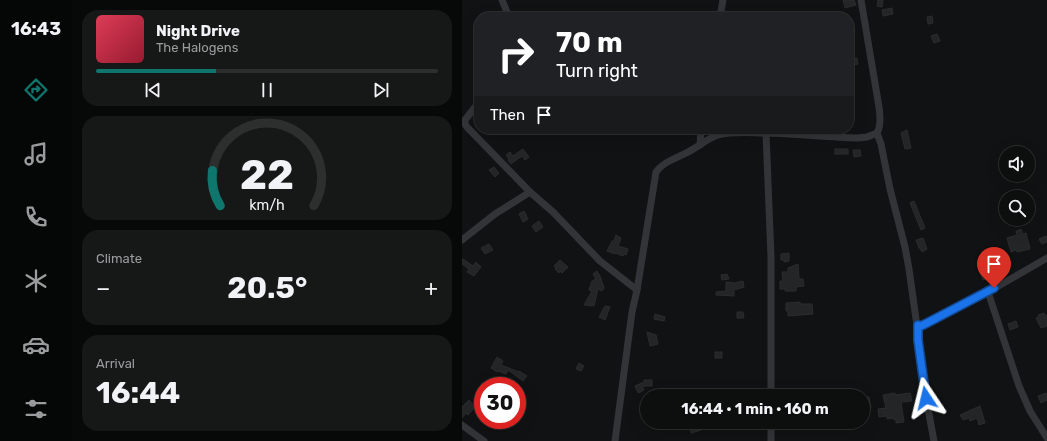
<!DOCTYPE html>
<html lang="en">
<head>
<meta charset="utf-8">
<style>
  body { margin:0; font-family:Rubik,sans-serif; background:#161717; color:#f1f3f6; height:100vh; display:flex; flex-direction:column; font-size:15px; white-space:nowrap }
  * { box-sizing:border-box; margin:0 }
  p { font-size:13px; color:#9a9c9e }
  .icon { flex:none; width:22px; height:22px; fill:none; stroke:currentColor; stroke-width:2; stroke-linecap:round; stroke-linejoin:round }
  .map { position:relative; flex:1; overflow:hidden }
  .panel { display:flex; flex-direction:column; gap:10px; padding:10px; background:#070808; width:390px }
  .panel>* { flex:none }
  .hud { position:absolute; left:12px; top:12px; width:380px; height:122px; border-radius:16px; box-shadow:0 4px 16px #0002,0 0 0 1px #2d2e2e; background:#202124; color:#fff; overflow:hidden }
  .buttons { position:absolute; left:537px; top:146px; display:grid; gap:8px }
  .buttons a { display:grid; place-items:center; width:36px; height:36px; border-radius:50%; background:#0d0e0e; box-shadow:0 4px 16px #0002,0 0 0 1px #2d2e2e; font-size:20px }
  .speed { position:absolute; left:12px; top:377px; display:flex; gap:8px; font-size:20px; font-weight:700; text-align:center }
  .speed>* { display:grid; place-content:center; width:52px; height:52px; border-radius:50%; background:#0d0e0e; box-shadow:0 4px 16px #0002,0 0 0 1px #2d2e2e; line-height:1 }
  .speed .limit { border:6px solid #d22; background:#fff; color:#111 }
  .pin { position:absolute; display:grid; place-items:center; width:34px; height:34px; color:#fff; margin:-41px -17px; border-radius:50% 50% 50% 0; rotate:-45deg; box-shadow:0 0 4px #0007 }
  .pin .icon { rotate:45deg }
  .me { position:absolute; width:44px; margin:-22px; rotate:350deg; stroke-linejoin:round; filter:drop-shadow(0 0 3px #0008) }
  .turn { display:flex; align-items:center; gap:14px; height:84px; padding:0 16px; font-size:18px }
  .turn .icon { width:52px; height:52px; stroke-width:2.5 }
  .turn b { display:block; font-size:28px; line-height:34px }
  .then { display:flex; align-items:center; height:38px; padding:0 16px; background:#0003; gap:8px; font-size:15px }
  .big { font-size:30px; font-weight:700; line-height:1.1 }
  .panel .tile { flex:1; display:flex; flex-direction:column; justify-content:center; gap:6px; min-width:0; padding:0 14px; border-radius:16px; background:#161717 }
  .panel .dial { align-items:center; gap:0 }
  .dial svg { height:104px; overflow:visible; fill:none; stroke:#2d2e2e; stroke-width:7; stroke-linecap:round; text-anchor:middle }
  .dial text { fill:#f1f3f6; stroke:none }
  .song { display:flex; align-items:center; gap:12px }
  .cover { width:48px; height:48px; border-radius:6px; background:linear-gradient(135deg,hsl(350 70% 55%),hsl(350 70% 35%)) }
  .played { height:4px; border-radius:2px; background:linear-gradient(90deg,#0f766e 35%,#2d2e2e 35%) }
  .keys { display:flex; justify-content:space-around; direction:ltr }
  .heat { display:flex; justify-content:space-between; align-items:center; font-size:22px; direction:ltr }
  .trip { position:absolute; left:178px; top:389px; width:230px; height:40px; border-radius:20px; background:#0d0e0e; box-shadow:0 4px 16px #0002,0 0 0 1px #2d2e2e; font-weight:700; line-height:40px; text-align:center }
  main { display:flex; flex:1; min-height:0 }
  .tab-bar { display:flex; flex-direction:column; width:72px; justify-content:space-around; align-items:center; background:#050606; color:#9a9c9e }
  .tab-bar .icon { width:28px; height:28px }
  .tab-bar .active { color:#0f766e }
  .tab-bar b { font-size:18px; color:#f1f3f6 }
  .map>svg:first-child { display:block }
</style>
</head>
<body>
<main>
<nav class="tab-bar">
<b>16:43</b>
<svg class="icon active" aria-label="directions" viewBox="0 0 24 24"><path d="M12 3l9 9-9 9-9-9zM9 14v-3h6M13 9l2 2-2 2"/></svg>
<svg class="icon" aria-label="music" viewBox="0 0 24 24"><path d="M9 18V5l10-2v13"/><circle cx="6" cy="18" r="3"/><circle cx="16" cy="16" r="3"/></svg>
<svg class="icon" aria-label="phone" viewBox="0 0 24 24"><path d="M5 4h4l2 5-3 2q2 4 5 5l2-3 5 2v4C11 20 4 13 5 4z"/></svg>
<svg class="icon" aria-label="climate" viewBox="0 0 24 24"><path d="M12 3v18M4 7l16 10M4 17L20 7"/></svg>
<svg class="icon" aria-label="car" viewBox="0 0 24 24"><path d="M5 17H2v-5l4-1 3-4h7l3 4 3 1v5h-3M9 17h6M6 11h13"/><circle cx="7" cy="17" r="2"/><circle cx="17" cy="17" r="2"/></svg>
<svg class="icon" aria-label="filters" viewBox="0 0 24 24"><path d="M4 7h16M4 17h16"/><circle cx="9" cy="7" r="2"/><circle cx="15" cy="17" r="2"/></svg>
</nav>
<section class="panel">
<div class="tile">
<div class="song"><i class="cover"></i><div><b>Night Drive</b><p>The Halogens</p></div></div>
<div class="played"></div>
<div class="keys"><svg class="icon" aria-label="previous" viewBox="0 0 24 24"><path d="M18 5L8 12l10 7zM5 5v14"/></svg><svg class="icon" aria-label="pause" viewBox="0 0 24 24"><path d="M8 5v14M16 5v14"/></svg><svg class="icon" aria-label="next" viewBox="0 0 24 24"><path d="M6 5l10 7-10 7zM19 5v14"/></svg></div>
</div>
<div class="tile dial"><svg viewBox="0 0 100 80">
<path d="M14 69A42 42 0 1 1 86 69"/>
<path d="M14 69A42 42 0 0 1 8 42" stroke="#0f766e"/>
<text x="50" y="56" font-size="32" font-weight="700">22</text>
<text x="50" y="72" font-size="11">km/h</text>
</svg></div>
<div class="tile"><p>Climate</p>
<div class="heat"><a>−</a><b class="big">20.5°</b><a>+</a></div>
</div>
<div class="tile"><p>Arrival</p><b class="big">16:44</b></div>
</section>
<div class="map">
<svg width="585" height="441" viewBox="0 0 585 441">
  <rect width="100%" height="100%" fill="#111213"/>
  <g fill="#242526" stroke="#2c2c2e">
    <polygon points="381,0 392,0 394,5 383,8"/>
    <polygon points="416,0 421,0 420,7 415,6"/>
    <polygon points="430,8 431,14 421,16 420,10"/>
    <polygon points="470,16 471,23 466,24 465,17"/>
    <polygon points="475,34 478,41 472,43 469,36"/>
    <polygon points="395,58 396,64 387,66 387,60"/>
    <polygon points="445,130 449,148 443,149 439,133"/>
    <polygon points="61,149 67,157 63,160 60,156 49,164 46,160 47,159 44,155 48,152 51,156"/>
    <rect x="373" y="149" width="13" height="5"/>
    <polygon points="391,150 398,150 399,156 392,157"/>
    <polygon points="32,167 37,173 33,177 27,170"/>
    <polygon points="452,201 463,228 459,230 448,203"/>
    <polygon points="62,211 66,219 61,222 57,214"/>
    <polygon points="77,221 81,227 74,232 70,226"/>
    <polygon points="559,229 561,234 564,233 568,249 555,252 554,250 549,252 545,238 555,235 554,231"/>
    <polygon points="154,235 159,238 156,246 166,249 164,255 162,254 161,256 153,253 153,254 145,251 150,241 152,241"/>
    <polygon points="584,236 585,239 585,242 580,244 577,239"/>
    <polygon points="461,238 465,249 460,252 458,248 457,248 454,240"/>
    <polygon points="27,244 31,250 23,254 19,248"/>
    <polygon points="327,253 327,261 322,262 322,260 319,260 319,254"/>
    <polygon points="1,259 11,266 14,262 19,267 12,276 5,272 7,269 0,264 0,260"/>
    <polygon points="98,260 106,267 100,273 98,271 97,273 93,269 94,267 92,266"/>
    <polygon points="336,264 337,279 341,279 342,286 334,287 334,291 323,291 323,289 318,289 318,281 321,281 320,272 326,272 326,268"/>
    <polygon points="521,266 523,271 525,270 528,277 521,280 517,269"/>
    <polygon points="135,271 138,276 142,288 140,291 136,289 132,306 122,305 130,291 127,290 130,281 134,279 131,274"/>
    <polygon points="265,274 267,279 260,280 259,275"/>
    <polygon points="281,281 282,287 272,290 272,296 254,295 254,292 264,291 264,282 273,283"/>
    <polygon points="338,302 338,304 350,304 351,314 326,316 326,311 324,311 324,303"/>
    <polygon points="143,306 148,307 143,320 137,317"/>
    <polygon points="275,312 281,312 282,318 275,318"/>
    <polygon points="582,313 583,316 585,315 585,326 579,328 574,318 577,317 576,315"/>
    <polygon points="193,314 203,317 202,321 192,319"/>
    <polygon points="554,321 556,327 548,330 546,324"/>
    <polygon points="185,332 194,335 196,344 188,346"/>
    <rect x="253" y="352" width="7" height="6"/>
    <polygon points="35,357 41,361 39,365 57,372 57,371 65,376 61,381 46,370 44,374 36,371 35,372 29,368"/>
    <polygon points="117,363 122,366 119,371 114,369"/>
    <polygon points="182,380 190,380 190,386 180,386 182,390 176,393 173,386 182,382"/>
    <polygon points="21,382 21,390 19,393 15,390"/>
    <polygon points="433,393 433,395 448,393 450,401 439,402 442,422 434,423 434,419 432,420 432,418 425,419 425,416 417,417 416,409 424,408 421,395"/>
    <polygon points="584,393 585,400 579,403 576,396"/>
    <polygon points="402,397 407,397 409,408 403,409"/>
    <polygon points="7,400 13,407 6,415 4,413 0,418 0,407"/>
    <polygon points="518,406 523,423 517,425 515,418 508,421 507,418 501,420 498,415"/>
    <polygon points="228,422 238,422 239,430 229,433"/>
  </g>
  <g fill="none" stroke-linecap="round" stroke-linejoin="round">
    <g stroke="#333437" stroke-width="7">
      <polyline points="40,0 47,17"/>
      <polyline points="258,17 261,0"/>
      <polyline points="17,102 3,120 3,124 5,127 68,192 91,212 138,261 175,290"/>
      <polyline points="304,133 309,257 309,396"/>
      <polyline points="415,133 419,144 428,189 443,247 447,269 454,319 455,325 459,326 465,323 526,292"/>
      <polyline points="238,145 239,129"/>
      <polyline points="0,240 33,214 68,192"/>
      <polyline points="585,258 526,292 557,386 568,411 585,438"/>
      <path d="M455,325C457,364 465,403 472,441"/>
      <polyline points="0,425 22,441"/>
      <path d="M153,441L170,312L175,290L194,172C201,162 213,159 224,153C235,148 244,139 256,135C272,131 289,133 305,133C335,134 366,137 396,138L405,137L415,133C420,124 418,111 416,101L399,0"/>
      <polyline points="309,441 309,422"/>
    </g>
  </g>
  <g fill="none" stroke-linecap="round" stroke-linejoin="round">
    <defs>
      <polyline id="route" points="464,398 456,340 456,325 459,326 465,323 532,288"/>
    </defs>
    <use href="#route" stroke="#114b97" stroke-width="10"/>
    <use href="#route" stroke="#1a73e8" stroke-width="7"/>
  </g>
</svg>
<div class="buttons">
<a><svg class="icon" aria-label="sound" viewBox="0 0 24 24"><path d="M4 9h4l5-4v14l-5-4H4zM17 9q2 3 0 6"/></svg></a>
<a><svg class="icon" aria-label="search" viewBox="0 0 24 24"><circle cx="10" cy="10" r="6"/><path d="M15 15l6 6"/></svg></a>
</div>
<div class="speed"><div class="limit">30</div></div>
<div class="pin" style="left:532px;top:288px;background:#d93025"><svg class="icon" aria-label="arrive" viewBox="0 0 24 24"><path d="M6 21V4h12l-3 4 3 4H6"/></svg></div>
<svg class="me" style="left:464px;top:398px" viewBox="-20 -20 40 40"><path d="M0-17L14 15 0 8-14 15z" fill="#1a73e8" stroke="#fff" stroke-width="4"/></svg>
<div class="trip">16:44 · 1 min · 160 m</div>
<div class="hud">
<div class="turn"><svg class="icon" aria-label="right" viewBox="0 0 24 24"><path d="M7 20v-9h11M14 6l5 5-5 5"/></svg><div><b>70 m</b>Turn right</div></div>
<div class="then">Then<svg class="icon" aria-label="arrive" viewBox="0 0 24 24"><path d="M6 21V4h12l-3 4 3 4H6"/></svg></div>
</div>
</div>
</main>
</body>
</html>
